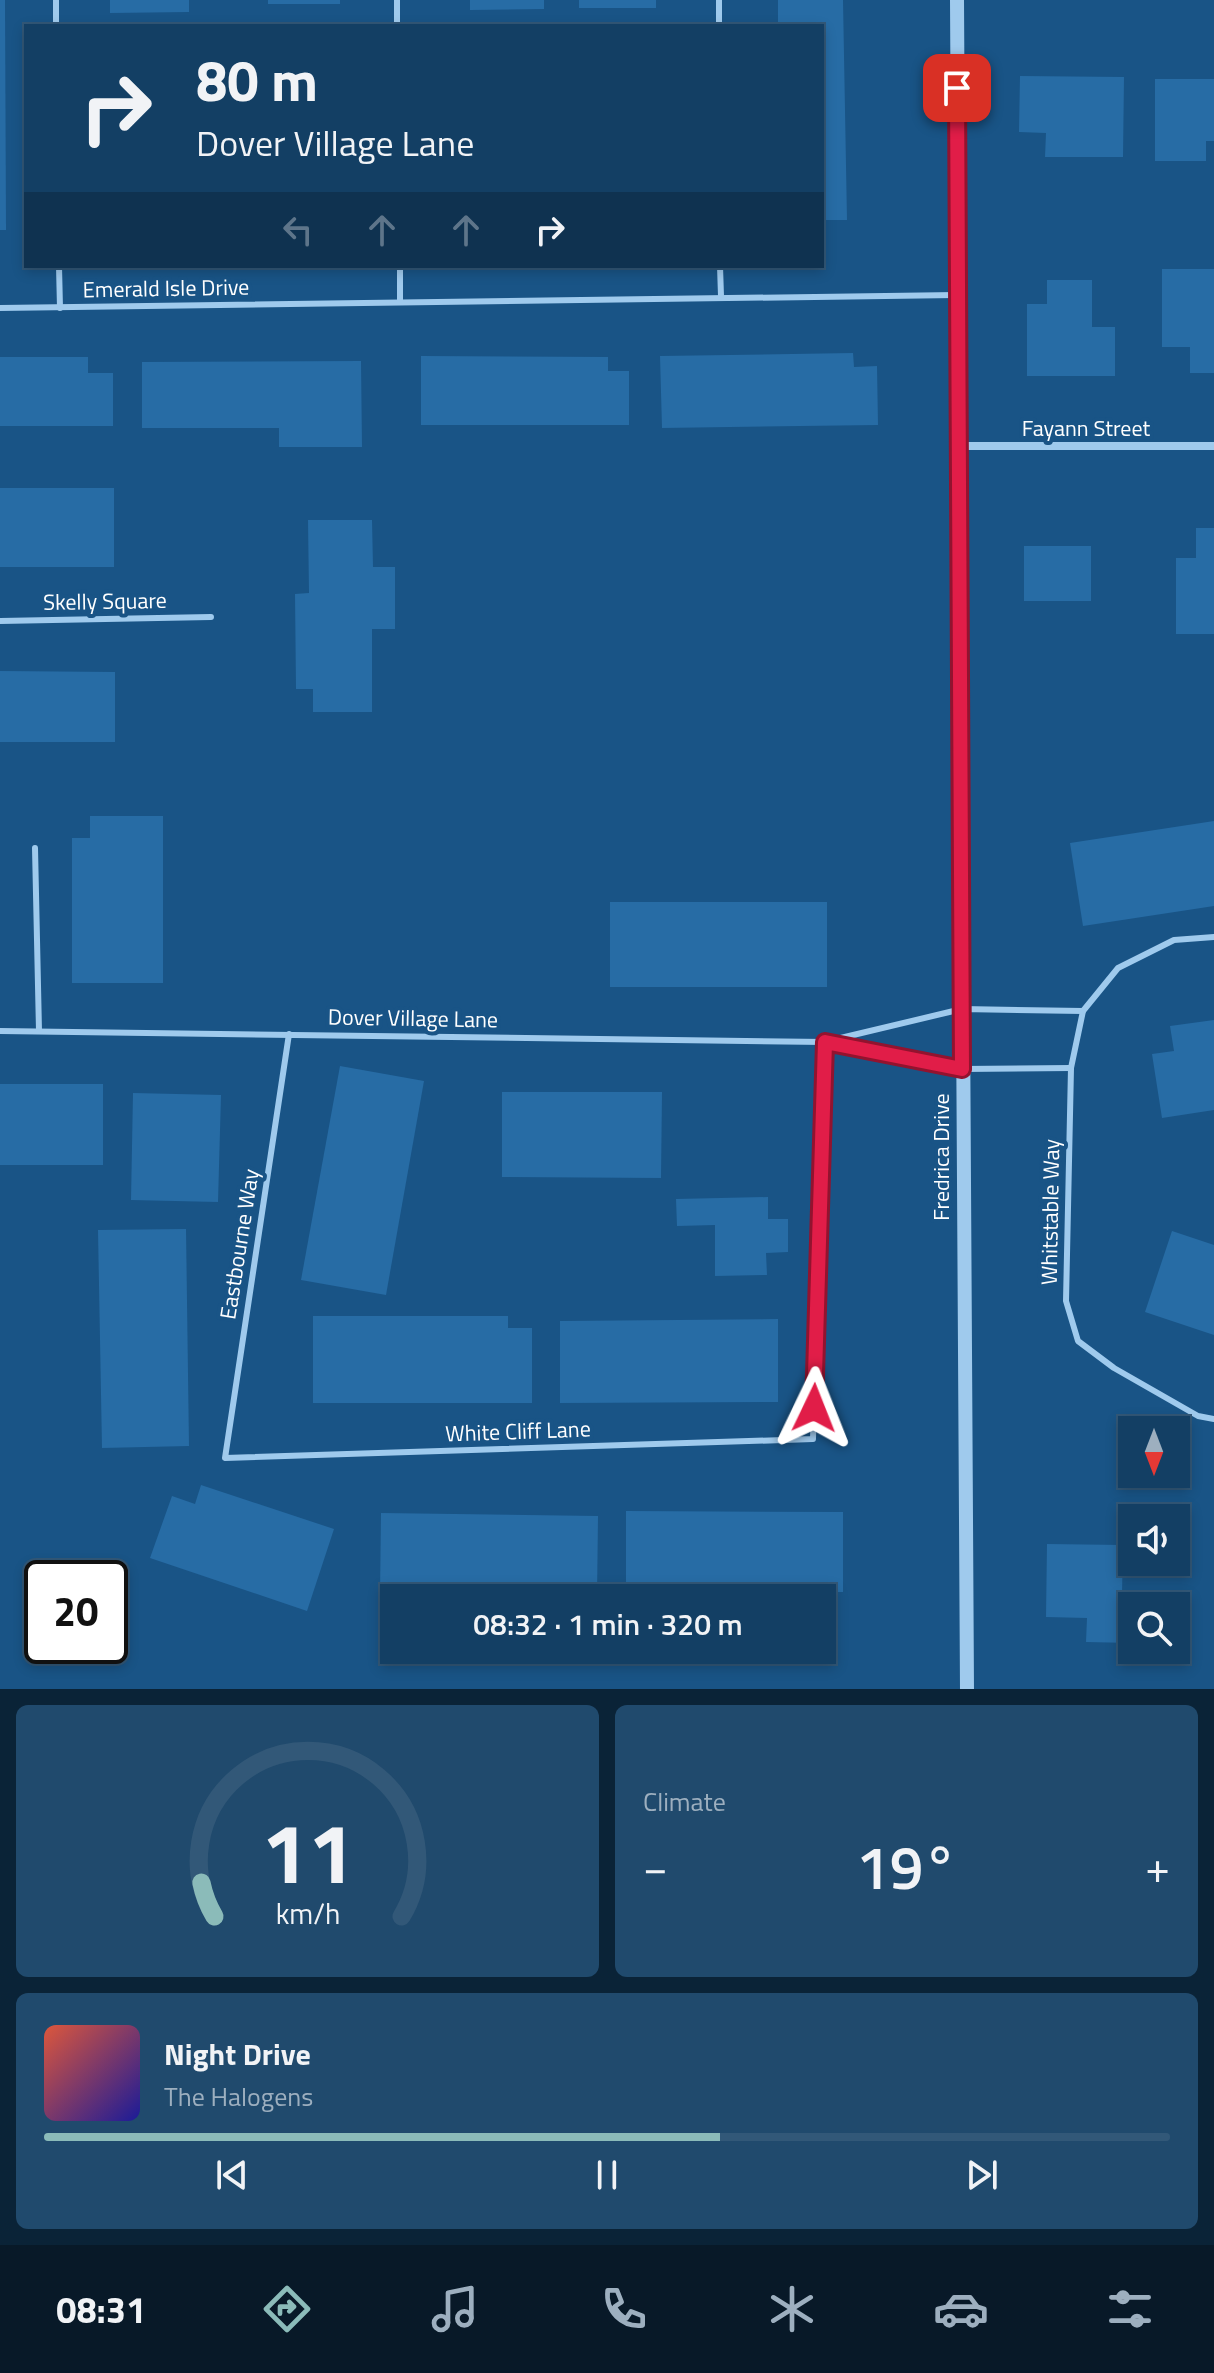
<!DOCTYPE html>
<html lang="en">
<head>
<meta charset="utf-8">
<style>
  body { margin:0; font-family:"Titillium Web",sans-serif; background:#204a6d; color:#f1f3f6; height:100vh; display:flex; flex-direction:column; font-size:30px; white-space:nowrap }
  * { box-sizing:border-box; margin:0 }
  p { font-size:26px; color:#9dafbf }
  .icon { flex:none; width:44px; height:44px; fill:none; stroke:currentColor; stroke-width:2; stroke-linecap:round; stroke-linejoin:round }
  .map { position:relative; height:1689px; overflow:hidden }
  .side { display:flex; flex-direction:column; gap:16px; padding:16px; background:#0a2337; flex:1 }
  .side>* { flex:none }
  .guide { position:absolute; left:24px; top:24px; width:800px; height:244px; border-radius:0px; box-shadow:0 4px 12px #0003,0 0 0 2px #325878; background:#133f64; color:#f1f3f6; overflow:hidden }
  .needle { width:52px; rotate:180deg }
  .buttons { position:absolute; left:1118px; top:1416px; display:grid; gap:16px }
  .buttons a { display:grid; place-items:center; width:72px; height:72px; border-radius:0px; background:#133f64; box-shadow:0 4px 12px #0003,0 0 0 2px #325878; font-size:40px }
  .speed { position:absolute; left:24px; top:1560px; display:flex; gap:16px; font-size:40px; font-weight:700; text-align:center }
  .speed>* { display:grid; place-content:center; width:104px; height:104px; border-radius:50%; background:#133f64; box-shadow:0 4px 12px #0003,0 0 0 2px #325878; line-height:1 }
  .speed .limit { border:4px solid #111; border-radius:12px; background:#fff; color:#111 }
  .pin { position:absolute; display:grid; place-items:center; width:68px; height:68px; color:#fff; margin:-34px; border-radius:16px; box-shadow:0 4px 12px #0006 }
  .me { position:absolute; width:88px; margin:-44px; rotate:2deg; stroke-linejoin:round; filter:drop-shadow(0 0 6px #0008) }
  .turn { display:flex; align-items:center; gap:28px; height:168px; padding:0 40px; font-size:36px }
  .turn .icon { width:104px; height:104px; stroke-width:2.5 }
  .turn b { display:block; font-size:56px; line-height:68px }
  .lanes { display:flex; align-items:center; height:76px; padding:0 40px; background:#0003; justify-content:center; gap:40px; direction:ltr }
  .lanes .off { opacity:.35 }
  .big { font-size:60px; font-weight:600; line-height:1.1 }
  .side .widget { flex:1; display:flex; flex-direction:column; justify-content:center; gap:12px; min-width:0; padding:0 28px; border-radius:12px; background:#204a6d }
  .side .dial { align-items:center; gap:0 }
  .dial svg { height:208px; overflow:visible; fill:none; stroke:#325878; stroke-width:7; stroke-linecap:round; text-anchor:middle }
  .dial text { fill:#f1f3f6; stroke:none }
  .song { display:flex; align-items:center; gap:24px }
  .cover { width:96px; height:96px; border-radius:12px; background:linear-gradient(135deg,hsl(10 70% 55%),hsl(240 70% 35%)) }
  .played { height:8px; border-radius:4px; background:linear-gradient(90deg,#8bbbb9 60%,#325878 60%) }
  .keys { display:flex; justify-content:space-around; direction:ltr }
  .heat { display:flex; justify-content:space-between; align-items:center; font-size:44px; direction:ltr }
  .side .tiles { flex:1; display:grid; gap:16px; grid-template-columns:1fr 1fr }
  .widget:last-child { grid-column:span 2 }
  .trip { position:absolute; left:380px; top:1584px; width:456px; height:80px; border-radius:0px; background:#133f64; box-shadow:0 4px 12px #0003,0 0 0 2px #325878; font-weight:600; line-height:80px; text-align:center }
  .tabs { display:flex; height:128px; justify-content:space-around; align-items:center; background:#081928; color:#9dafbf }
  .tabs .icon { width:56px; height:56px }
  .tabs .active { color:#8bbbb9 }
  .tabs b { font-size:36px; color:#f1f3f6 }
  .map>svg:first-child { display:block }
</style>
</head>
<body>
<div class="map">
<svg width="1214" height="1689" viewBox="0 0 1214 1689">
  <rect width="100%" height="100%" fill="#195486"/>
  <g fill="#276ca5">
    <polygon points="0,0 5,0 6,230 0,230"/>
    <polygon points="110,0 189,0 189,12 110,13"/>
    <rect x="268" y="0" width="72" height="4"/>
    <polygon points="470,0 544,0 544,9 470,10"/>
    <rect x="579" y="0" width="77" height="8"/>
    <polygon points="778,0 843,0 847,220 822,220 822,26 778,26"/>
    <polygon points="1020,76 1124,77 1123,157 1045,157 1046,133 1019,132"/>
    <polygon points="1155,79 1214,79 1214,141 1206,141 1206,161 1155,161"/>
    <polygon points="1162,269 1214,269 1214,373 1190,373 1190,347 1162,347"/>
    <polygon points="1047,280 1092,280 1092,327 1115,327 1115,376 1027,376 1027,304 1047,304"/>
    <polygon points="853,353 854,367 877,366 878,425 662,428 660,356"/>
    <polygon points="421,356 608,357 608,371 629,371 629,425 421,425"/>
    <polygon points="0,357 88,357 88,373 113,373 113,426 0,426"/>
    <polygon points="361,361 362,447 279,447 279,428 142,428 142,362"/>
    <rect x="0" y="488" width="114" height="79"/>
    <polygon points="308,520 372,520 373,567 395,567 395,629 372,629 372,712 313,712 313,689 296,689 295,594 309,593"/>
    <polygon points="1196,528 1214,528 1214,634 1176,634 1176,558 1196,558"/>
    <rect x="1024" y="546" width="67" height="55"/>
    <polygon points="0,671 115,672 115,742 0,742"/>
    <polygon points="90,816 163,816 163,983 72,983 72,838 90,838"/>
    <polygon points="1214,821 1214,906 1083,926 1070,843"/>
    <rect x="610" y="902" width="217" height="85"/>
    <polygon points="1214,1020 1214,1110 1162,1118 1152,1054 1174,1051 1170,1026"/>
    <polygon points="340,1066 424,1081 386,1295 301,1280"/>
    <rect x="0" y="1084" width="103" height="81"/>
    <polygon points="502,1092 662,1092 661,1178 502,1177"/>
    <polygon points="133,1093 221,1095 218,1202 131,1200"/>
    <polygon points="768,1197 768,1219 788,1219 788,1252 766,1253 767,1275 715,1276 715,1225 677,1226 676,1199"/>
    <polygon points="186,1229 189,1446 102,1448 98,1230"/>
    <polygon points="1172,1231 1214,1245 1214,1335 1145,1312"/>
    <polygon points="313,1316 508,1316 508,1328 532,1328 532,1403 313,1403"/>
    <polygon points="778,1319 778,1402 560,1403 560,1321"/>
    <polygon points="201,1485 334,1529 307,1611 150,1558 172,1496 195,1504"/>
    <polygon points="626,1511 843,1512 843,1592 626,1592"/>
    <polygon points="381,1513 598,1516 597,1598 380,1595"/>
    <polygon points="1047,1544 1123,1545 1122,1594 1143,1595 1143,1606 1132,1606 1132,1643 1086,1642 1087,1618 1046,1617"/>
  </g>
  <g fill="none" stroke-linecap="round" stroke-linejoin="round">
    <g stroke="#9fcaed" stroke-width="6">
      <polyline points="56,0 56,26"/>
      <polyline points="397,0 397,26"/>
      <polyline points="719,0 719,26"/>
      <polyline points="59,266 60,308"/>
      <polyline points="400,266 400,301"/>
      <polyline points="720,266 721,296"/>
      <polyline points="0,308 956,295"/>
      <polyline points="0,621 211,617"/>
      <polyline points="35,848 39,1031"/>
      <polyline points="1214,937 1174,940 1118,968 1083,1011 1071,1068 1066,1301 1078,1341 1114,1368 1198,1416 1214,1419"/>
      <polyline points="0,1031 825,1042 962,1069 1071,1068"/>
      <polyline points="289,1034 225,1458 813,1439 825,1042"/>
      <polyline points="828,1041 962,1009 1083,1011"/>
    </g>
    <polyline stroke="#9fcaed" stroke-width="8" points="959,446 1214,446"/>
    <polyline stroke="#9fcaed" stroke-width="14" points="957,0 967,1689"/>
  </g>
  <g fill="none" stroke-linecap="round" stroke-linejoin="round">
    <defs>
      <polyline id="route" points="814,1408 825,1042 962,1069 957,88"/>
    </defs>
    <use href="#route" stroke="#92132f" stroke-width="20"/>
    <use href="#route" stroke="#e11d48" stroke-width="14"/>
  </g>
  <g text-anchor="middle" stroke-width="8" stroke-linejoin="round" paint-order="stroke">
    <g font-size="22" fill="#fff" stroke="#195486">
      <text transform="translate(166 288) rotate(-1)" y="8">Emerald Isle Drive</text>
      <text x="1086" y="436">Fayann Street</text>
      <text transform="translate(105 601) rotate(-1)" y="8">Skelly Square</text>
      <text transform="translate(413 1018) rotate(1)" y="8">Dover Village Lane</text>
      <text transform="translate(941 1157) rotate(-90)" y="8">Fredrica Drive</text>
      <text transform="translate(1050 1212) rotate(-89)" y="8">Whitstable Way</text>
      <text transform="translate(239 1244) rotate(-81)" y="8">Eastbourne Way</text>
      <text transform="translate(518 1431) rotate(-2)" y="8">White Cliff Lane</text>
    </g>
  </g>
</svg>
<div class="buttons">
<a><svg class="needle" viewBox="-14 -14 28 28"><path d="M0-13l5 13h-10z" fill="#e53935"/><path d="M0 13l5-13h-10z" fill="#9dafbf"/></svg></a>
<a><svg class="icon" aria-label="sound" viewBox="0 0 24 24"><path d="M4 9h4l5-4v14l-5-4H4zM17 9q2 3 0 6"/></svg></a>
<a><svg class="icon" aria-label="search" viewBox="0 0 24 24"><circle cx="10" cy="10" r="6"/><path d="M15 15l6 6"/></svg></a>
</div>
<div class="speed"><div class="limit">20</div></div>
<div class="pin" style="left:957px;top:88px;background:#d93025"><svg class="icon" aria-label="arrive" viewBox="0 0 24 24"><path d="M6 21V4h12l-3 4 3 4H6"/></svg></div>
<svg class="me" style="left:814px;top:1408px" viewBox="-20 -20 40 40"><path d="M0-17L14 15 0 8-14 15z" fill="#e11d48" stroke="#fff" stroke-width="4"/></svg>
<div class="trip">08:32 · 1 min · 320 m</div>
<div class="guide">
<div class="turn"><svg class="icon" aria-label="right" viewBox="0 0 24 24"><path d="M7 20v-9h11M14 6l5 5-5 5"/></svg><div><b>80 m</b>Dover Village Lane</div></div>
<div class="lanes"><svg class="icon off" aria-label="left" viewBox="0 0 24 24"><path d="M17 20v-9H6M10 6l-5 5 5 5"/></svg><svg class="icon off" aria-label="ahead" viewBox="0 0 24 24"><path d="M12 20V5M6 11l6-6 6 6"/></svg><svg class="icon off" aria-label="ahead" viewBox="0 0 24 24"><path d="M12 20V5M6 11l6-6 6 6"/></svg><svg class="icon" aria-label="right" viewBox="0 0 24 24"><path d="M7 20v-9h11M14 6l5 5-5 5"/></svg></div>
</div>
</div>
<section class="side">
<div class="tiles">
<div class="widget dial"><svg viewBox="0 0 100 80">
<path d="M14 69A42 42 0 1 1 86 69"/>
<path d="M14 69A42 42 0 0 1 9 56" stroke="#8bbbb9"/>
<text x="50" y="56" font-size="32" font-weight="700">11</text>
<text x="50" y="72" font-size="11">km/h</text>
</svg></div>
<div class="widget"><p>Climate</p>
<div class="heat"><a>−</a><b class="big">19°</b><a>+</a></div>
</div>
<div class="widget">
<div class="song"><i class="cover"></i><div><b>Night Drive</b><p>The Halogens</p></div></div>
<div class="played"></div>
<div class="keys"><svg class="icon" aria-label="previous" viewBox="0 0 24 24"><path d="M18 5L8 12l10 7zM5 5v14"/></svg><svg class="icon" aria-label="pause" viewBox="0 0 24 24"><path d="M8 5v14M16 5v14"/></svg><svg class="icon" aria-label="next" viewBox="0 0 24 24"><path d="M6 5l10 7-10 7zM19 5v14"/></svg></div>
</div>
</div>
</section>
<nav class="tabs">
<b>08:31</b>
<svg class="icon active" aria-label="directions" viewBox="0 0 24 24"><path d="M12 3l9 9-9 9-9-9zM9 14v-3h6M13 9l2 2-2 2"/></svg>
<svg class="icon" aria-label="music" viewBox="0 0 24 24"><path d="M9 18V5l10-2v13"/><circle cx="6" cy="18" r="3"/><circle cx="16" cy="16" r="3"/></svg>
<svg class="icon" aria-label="phone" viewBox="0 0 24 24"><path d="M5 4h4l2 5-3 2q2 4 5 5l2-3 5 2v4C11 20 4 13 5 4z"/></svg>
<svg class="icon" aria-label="climate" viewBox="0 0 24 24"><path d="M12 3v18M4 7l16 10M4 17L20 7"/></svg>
<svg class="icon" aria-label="car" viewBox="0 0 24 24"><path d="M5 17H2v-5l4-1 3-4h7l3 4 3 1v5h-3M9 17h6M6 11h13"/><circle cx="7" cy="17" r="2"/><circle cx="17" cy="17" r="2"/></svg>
<svg class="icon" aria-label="filters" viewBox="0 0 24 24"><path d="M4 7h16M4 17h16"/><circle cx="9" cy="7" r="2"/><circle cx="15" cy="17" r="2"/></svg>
</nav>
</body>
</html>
